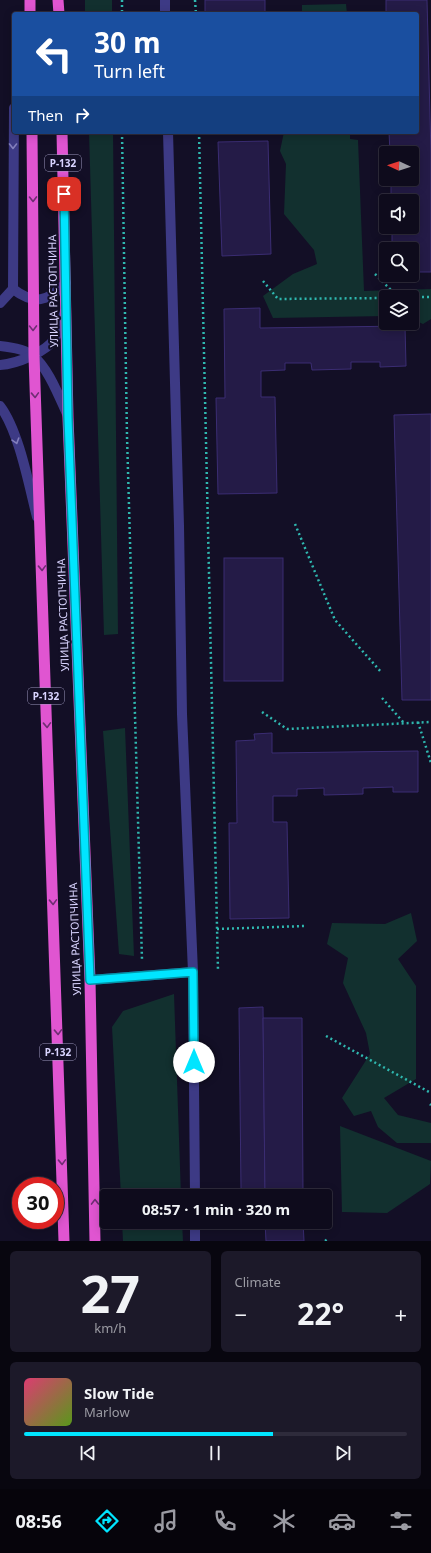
<!DOCTYPE html>
<html lang="en">
<head>
<meta charset="utf-8">
<style>
  body { margin:0; font-family:"Noto Sans",sans-serif; background:#1c1929; color:#f1f3f6; height:100vh; display:flex; flex-direction:column; font-size:15px; white-space:nowrap }
  * { box-sizing:border-box; margin:0 }
  p { font-size:13px; color:#9b9ba3 }
  .icon { flex:none; width:22px; height:22px; fill:none; stroke:currentColor; stroke-width:2; stroke-linecap:round; stroke-linejoin:round }
  .map { position:relative; height:1241px; overflow:hidden }
  .side { display:flex; flex-direction:column; gap:10px; padding:10px; background:#08060f; flex:1 }
  .side>* { flex:none }
  .guide { position:absolute; left:12px; top:12px; width:407px; height:122px; border-radius:4px; box-shadow:0 2px 10px #0003,0 0 0 1px #2e2b3b; background:#1a4fa0; color:#fff; overflow:hidden }
  .needle { width:26px; rotate:273deg }
  .tools { position:absolute; left:379px; top:146px; display:grid; gap:8px }
  .tools a { display:grid; place-items:center; width:40px; height:40px; border-radius:4px; background:#0e0b1c; box-shadow:0 2px 10px #0003,0 0 0 1px #2e2b3b; font-size:20px }
  .speed { position:absolute; left:12px; top:1177px; display:flex; gap:8px; font-size:20px; font-weight:700; text-align:center }
  .speed>* { display:grid; place-content:center; width:52px; height:52px; border-radius:50%; background:#0e0b1c; box-shadow:0 2px 10px #0003,0 0 0 1px #2e2b3b; line-height:1 }
  .speed .limit { border:6px solid #d22; background:#fff; color:#111 }
  .pin { position:absolute; display:grid; place-items:center; width:34px; height:34px; color:#fff; margin:-17px; border-radius:8px; box-shadow:0 2px 6px #0006 }
  .me { position:absolute; width:44px; margin:-22px; rotate:0deg; stroke-linejoin:round; filter:drop-shadow(0 0 3px #0008) }
  .turn { display:flex; align-items:center; gap:14px; height:84px; padding:0 16px; font-size:18px }
  .turn .icon { width:52px; height:52px; stroke-width:2.5 }
  .turn b { display:block; font-size:28px; line-height:34px }
  .then { display:flex; align-items:center; height:38px; padding:0 16px; background:#0003; gap:8px; font-size:15px }
  .big { font-size:30px; font-weight:700; line-height:1.1 }
  .side .tile { flex:1; display:flex; flex-direction:column; justify-content:center; gap:6px; min-width:0; padding:0 14px; border-radius:6px; background:#1c1929 }
  .side .dial { align-items:center; gap:0 }
  .dial b { font-size:52px; line-height:1 }
  .song { display:flex; align-items:center; gap:12px }
  .cover { width:48px; height:48px; border-radius:6px; background:linear-gradient(135deg,hsl(340 70% 55%),hsl(90 70% 35%)) }
  .played { height:4px; border-radius:2px; background:linear-gradient(90deg,#00e5ff 65%,#2e2b3b 65%) }
  .keys { display:flex; justify-content:space-around; direction:ltr }
  .heat { display:flex; justify-content:space-between; align-items:center; font-size:22px; direction:ltr }
  .side .tiles { flex:1; display:grid; gap:10px; grid-template-columns:1fr 1fr }
  .tile:last-child { grid-column:span 2 }
  .trip { position:absolute; left:100px; top:1189px; width:232px; height:40px; border-radius:4px; background:#0e0b1c; box-shadow:0 2px 10px #0003,0 0 0 1px #2e2b3b; font-weight:700; line-height:40px; text-align:center }
  .menu { display:flex; height:64px; justify-content:space-around; align-items:center; background:#06040b; color:#9b9ba3 }
  .menu .icon { width:28px; height:28px }
  .menu .selected { color:#00e5ff }
  .menu b { font-size:18px; color:#f1f3f6 }
  .map>svg:first-child { display:block }
</style>
</head>
<body>
<div class="map">
<svg width="431" height="1241" viewBox="0 0 431 1241">
  <rect width="100%" height="100%" fill="#130f26"/>
  <g fill="#12302f">
    <rect x="85" y="0" width="27" height="14"/>
    <polygon points="346,4 347,14 302,14 302,5"/>
    <polygon points="89,132 113,132 118,634 104,635"/>
    <polygon points="284,132 350,132 350,139 358,140 364,291 431,289 431,319 423,324 412,319 412,297 386,297 386,316 273,318 263,296 293,274 317,264 314,250 284,214 286,164 280,151"/>
    <polygon points="125,728 134,956 119,954 103,731"/>
    <polygon points="411,913 417,941 398,959 416,986 416,1079 384,1098 398,1115 431,1123 431,1143 397,1143 378,1127 371,1111 354,1116 342,1098 370,1054 366,1033 343,983 348,958 327,944 332,923 385,924"/>
    <polygon points="174,994 181,1196 121,1196 112,1027 123,1011"/>
    <polygon points="340,1126 431,1161 430,1184 387,1213 342,1212"/>
    <polygon points="122,1222 182,1222 183,1241 123,1241"/>
  </g>
  <g fill="#241b47" stroke="#3b2d73">
    <rect x="205" y="0" width="60" height="14"/>
    <polygon points="386,0 427,0 431,155 431,272 412,272 412,249 392,249 392,227 412,227 412,201 391,201 391,179 412,179 412,153 390,153 389,132 417,132 417,14 386,14"/>
    <polygon points="268,141 271,254 222,256 218,142"/>
    <polygon points="260,308 260,328 405,326 406,366 380,367 380,362 351,362 351,369 312,370 311,363 285,363 285,370 261,371 261,397 275,397 277,493 218,494 216,398 225,398 224,309"/>
    <polygon points="431,414 431,700 402,700 394,415"/>
    <rect x="224" y="558" width="59" height="123"/>
    <polygon points="272,733 272,753 418,751 418,792 393,792 393,787 363,788 363,794 324,795 324,788 297,789 297,796 273,796 273,822 287,822 289,918 230,919 229,823 237,823 236,741 255,740 254,734"/>
    <polygon points="263,1007 265,1189 241,1189 239,1008"/>
    <polygon points="263,1018 302,1018 303,1196 265,1196"/>
    <polygon points="265,1222 303,1222 304,1241 266,1241"/>
  </g>
  <g fill="none" stroke-linecap="round" stroke-linejoin="round">
    <g stroke="#2fb8b0" stroke-width="2.5" stroke-dasharray="2 3" stroke-linecap="butt">
      <polyline points="122,0 122,14"/>
      <polyline points="195,0 196,14"/>
      <polyline points="122,132 127,436 142,960"/>
      <polyline points="199,132 218,971"/>
      <polyline points="375,274 398,297"/>
      <polyline points="263,281 278,299 386,298"/>
      <polyline points="412,297 431,297"/>
      <polyline points="295,524 335,620 381,672"/>
      <polyline points="382,698 404,723"/>
      <polyline points="262,712 287,729 431,722"/>
      <polyline points="418,722 431,763"/>
      <polyline points="217,929 305,926"/>
      <polyline points="326,1036 431,1093"/>
      <polyline points="430,1104 431,1105"/>
      <polyline points="325,1241 328,1239"/>
    </g>
    <g stroke="#3d3a85" stroke-width="10">
      <polyline points="165,0 165,14"/>
      <polyline points="168,132 179,526 182,714 193,972 195,1196"/>
      <path d="M13,289C34,305 48,302 66,283"/>
      <polyline points="0,303 13,289 14,108"/>
      <path d="M0,346C10,347 25,349 33,356C48,367 60,399 68,416"/>
      <path d="M0,365C16,364 47,352 55,338C60,330 62,319 65,311"/>
      <path d="M0,406C19,431 29,486 37,517"/>
      <polyline points="90,980 193,972"/>
      <polyline points="195,1222 195,1241"/>
    </g>
    <g stroke="#e055d1" stroke-width="11">
      <polyline points="30,0 30,14"/>
      <polyline points="58,0 59,14"/>
      <polyline points="32,132 34,356 64,1241"/>
      <polyline points="62,132 68,418 90,980 95,1241"/>
    </g>
  </g>
  <defs><path id="oneway-chevron" d="M-2-3.5L2.5 0L-2 3.5" fill="none" stroke-width="1.6" stroke-linecap="round" stroke-linejoin="round"/></defs>
  <g stroke="#837fbc">
    <use href="#oneway-chevron" transform="translate(13 146) rotate(90)"/>
    <use href="#oneway-chevron" transform="translate(16 441) rotate(73)"/>
  </g>
  <g stroke="#6f2e73">
    <use href="#oneway-chevron" transform="translate(33 199) rotate(89)"/>
    <use href="#oneway-chevron" transform="translate(33 328) rotate(89)"/>
    <use href="#oneway-chevron" transform="translate(35 395) rotate(88)"/>
    <use href="#oneway-chevron" transform="translate(42 568) rotate(88)"/>
    <use href="#oneway-chevron" transform="translate(47 725) rotate(88)"/>
    <use href="#oneway-chevron" transform="translate(53 902) rotate(88)"/>
    <use href="#oneway-chevron" transform="translate(58 1032) rotate(88)"/>
    <use href="#oneway-chevron" transform="translate(62 1162) rotate(88)"/>
    <use href="#oneway-chevron" transform="translate(95 1202) rotate(-91)"/>
  </g>
  <g fill="none" stroke-linecap="round" stroke-linejoin="round">
    <defs>
      <polyline id="route" points="64,194 68,418 90,980 193,972 194,1062"/>
    </defs>
    <use href="#route" stroke="#0095a6" stroke-width="10"/>
    <use href="#route" stroke="#00e5ff" stroke-width="7"/>
  </g>
  <g text-anchor="middle" stroke-width="4" stroke-linejoin="round" paint-order="stroke">
    <g fill="#130f26" stroke="#9e99be" stroke-width="1">
      <rect x="45" y="155" width="36" height="16" rx="3"/>
      <rect x="28" y="688" width="36" height="16" rx="3"/>
      <rect x="40" y="1044" width="36" height="16" rx="3"/>
    </g>
    <g font-size="10" font-weight="bold" fill="#d9d4ff">
      <text x="63" y="167">Р-132</text>
      <text x="46" y="700">Р-132</text>
      <text x="58" y="1056">Р-132</text>
    </g>
    <g font-size="11" fill="#d9d4ff" stroke="#130f26">
      <text transform="translate(53 291) rotate(-91)" y="4">УЛИЦА РАСТОПЧИНА</text>
      <text transform="translate(63 615) rotate(-92)" y="4">УЛИЦА РАСТОПЧИНА</text>
      <text transform="translate(75 939) rotate(-92)" y="4">УЛИЦА РАСТОПЧИНА</text>
    </g>
  </g>
</svg>
<div class="tools">
<a><svg class="needle" viewBox="-14 -14 28 28"><path d="M0-13l5 13h-10z" fill="#e53935"/><path d="M0 13l5-13h-10z" fill="#9b9ba3"/></svg></a>
<a><svg class="icon" aria-label="sound" viewBox="0 0 24 24"><path d="M4 9h4l5-4v14l-5-4H4zM17 9q2 3 0 6"/></svg></a>
<a><svg class="icon" aria-label="search" viewBox="0 0 24 24"><circle cx="10" cy="10" r="6"/><path d="M15 15l6 6"/></svg></a>
<a><svg class="icon" aria-label="layers" viewBox="0 0 24 24"><path d="M12 4l9 5-9 5-9-5zM3 14l9 5 9-5"/></svg></a>
</div>
<div class="speed"><div class="limit">30</div></div>
<div class="pin" style="left:64px;top:194px;background:#d93025"><svg class="icon" aria-label="arrive" viewBox="0 0 24 24"><path d="M6 21V4h12l-3 4 3 4H6"/></svg></div>
<svg class="me" style="left:194px;top:1062px" viewBox="-20 -20 40 40"><circle r="19" fill="#fff"/><path d="M0-13L10 11 0 6-10 11z" fill="#00e5ff"/></svg>
<div class="trip">08:57 · 1 min · 320 m</div>
<div class="guide">
<div class="turn"><svg class="icon" aria-label="left" viewBox="0 0 24 24"><path d="M17 20v-9H6M10 6l-5 5 5 5"/></svg><div><b>30 m</b>Turn left</div></div>
<div class="then">Then<svg class="icon" aria-label="right" viewBox="0 0 24 24"><path d="M7 20v-9h11M14 6l5 5-5 5"/></svg></div>
</div>
</div>
<section class="side">
<div class="tiles">
<div class="tile dial"><b>27</b><p>km/h</p></div>
<div class="tile"><p>Climate</p>
<div class="heat"><a>−</a><b class="big">22°</b><a>+</a></div>
</div>
<div class="tile">
<div class="song"><i class="cover"></i><div><b>Slow Tide</b><p>Marlow</p></div></div>
<div class="played"></div>
<div class="keys"><svg class="icon" aria-label="previous" viewBox="0 0 24 24"><path d="M18 5L8 12l10 7zM5 5v14"/></svg><svg class="icon" aria-label="pause" viewBox="0 0 24 24"><path d="M8 5v14M16 5v14"/></svg><svg class="icon" aria-label="next" viewBox="0 0 24 24"><path d="M6 5l10 7-10 7zM19 5v14"/></svg></div>
</div>
</div>
</section>
<nav class="menu">
<b>08:56</b>
<svg class="icon selected" aria-label="directions" viewBox="0 0 24 24"><path d="M12 3l9 9-9 9-9-9zM9 14v-3h6M13 9l2 2-2 2"/></svg>
<svg class="icon" aria-label="music" viewBox="0 0 24 24"><path d="M9 18V5l10-2v13"/><circle cx="6" cy="18" r="3"/><circle cx="16" cy="16" r="3"/></svg>
<svg class="icon" aria-label="phone" viewBox="0 0 24 24"><path d="M5 4h4l2 5-3 2q2 4 5 5l2-3 5 2v4C11 20 4 13 5 4z"/></svg>
<svg class="icon" aria-label="climate" viewBox="0 0 24 24"><path d="M12 3v18M4 7l16 10M4 17L20 7"/></svg>
<svg class="icon" aria-label="car" viewBox="0 0 24 24"><path d="M5 17H2v-5l4-1 3-4h7l3 4 3 1v5h-3M9 17h6M6 11h13"/><circle cx="7" cy="17" r="2"/><circle cx="17" cy="17" r="2"/></svg>
<svg class="icon" aria-label="filters" viewBox="0 0 24 24"><path d="M4 7h16M4 17h16"/><circle cx="9" cy="7" r="2"/><circle cx="15" cy="17" r="2"/></svg>
</nav>
</body>
</html>
